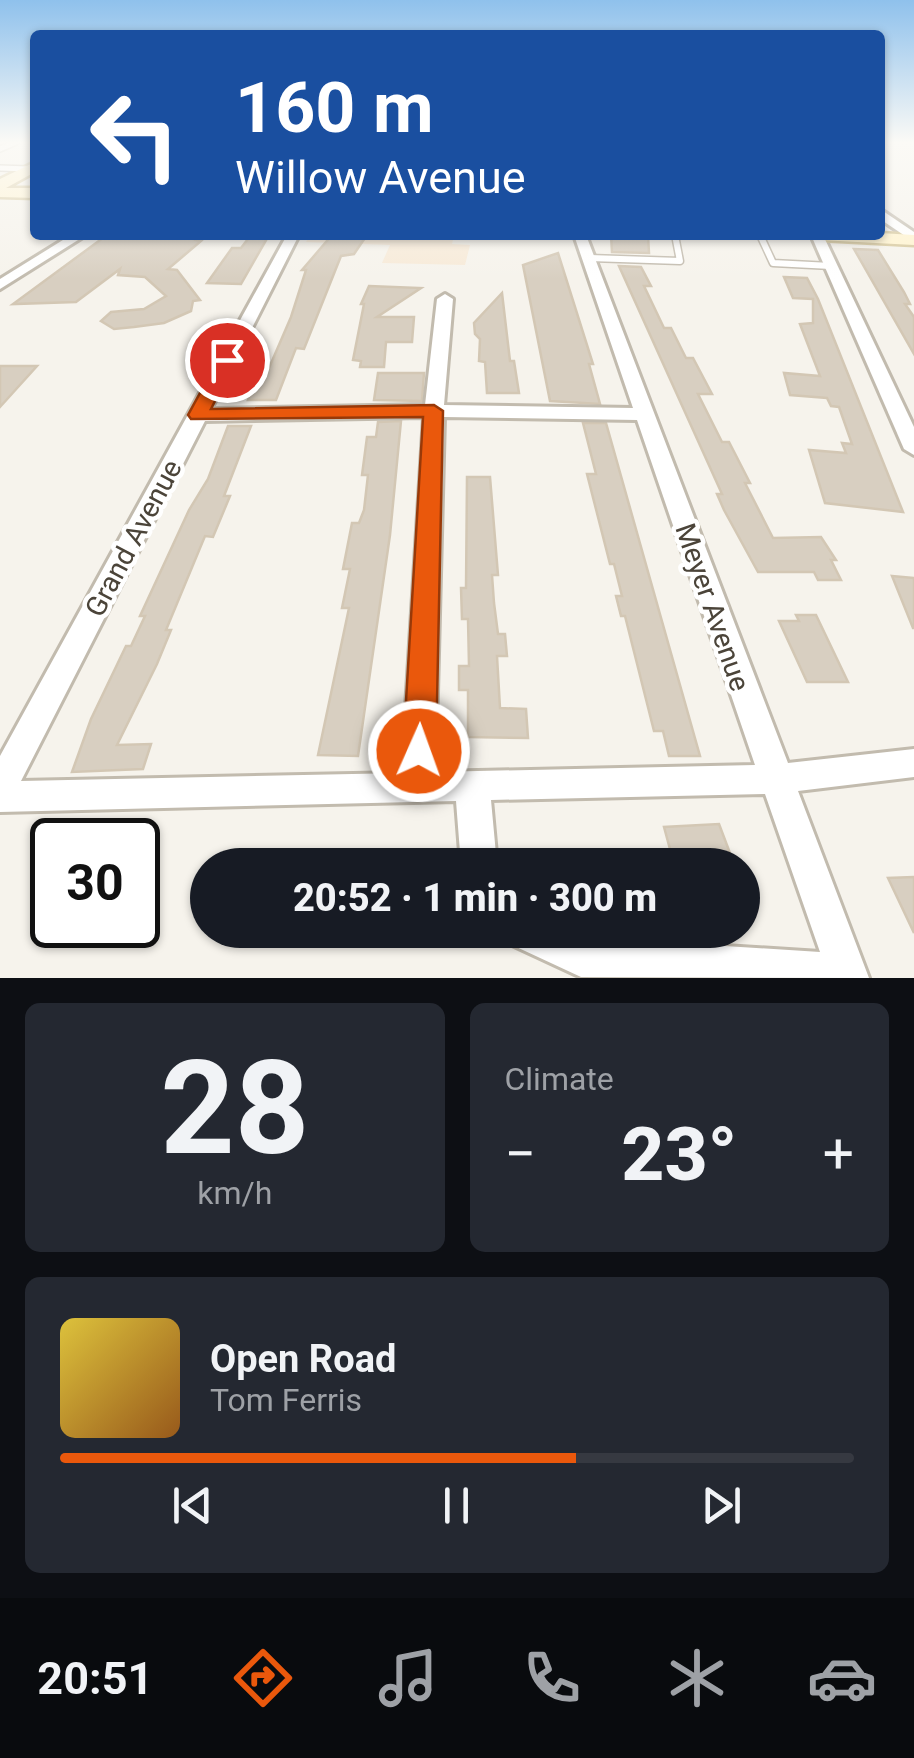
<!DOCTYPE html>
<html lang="en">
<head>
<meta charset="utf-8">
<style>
  body { margin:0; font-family:Roboto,sans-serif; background:#242831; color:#f1f3f6; height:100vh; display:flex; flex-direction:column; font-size:38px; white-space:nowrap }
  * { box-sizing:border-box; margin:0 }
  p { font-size:32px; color:#9ea1a6 }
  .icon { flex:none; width:55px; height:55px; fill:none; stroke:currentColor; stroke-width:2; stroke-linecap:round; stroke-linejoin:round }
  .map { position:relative; height:978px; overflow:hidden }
  .sheet { display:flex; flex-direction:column; gap:25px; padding:25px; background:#0d0f14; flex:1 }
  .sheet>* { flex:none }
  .top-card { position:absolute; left:30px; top:30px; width:855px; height:210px; border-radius:10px; box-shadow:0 2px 8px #0004; background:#1a4fa0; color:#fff; overflow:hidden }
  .speed { position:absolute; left:30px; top:818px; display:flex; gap:20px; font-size:50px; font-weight:700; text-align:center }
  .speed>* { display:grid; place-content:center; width:130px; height:130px; border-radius:50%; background:#171b24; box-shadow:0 2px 8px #0004; line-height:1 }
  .speed .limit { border:5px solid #111; border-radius:15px; background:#fff; color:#111 }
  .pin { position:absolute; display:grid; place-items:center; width:85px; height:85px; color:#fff; margin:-42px; border:5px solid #fff; border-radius:50%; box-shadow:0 2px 10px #0007 }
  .me { position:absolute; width:110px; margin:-55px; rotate:2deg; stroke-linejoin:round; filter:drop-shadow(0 0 8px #0008) }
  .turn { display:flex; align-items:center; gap:35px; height:210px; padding:0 40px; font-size:45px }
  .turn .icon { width:130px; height:130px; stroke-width:2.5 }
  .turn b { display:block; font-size:70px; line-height:85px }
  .big { font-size:75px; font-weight:800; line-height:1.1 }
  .sheet .widget { flex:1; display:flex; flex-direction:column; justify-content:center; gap:15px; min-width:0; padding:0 35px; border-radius:15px; background:#242831 }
  .sheet .dial { align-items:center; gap:0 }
  .dial b { font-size:130px; line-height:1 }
  .song { display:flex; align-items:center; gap:30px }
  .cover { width:120px; height:120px; border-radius:15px; background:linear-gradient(135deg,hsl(50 70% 55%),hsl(30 70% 35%)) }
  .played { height:10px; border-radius:5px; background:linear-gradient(90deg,#ea580c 65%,#363941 65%) }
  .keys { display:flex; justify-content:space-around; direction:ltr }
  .heat { display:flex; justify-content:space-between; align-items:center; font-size:55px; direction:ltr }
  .sheet .tiles { flex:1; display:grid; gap:25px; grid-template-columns:1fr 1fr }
  .widget:last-child { grid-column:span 2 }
  .trip { position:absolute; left:190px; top:848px; width:570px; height:100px; border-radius:50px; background:#171b24; box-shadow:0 2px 8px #0004; font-weight:800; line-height:100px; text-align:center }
  .tabs { display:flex; height:160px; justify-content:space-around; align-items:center; background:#090b0e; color:#9ea1a6 }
  .tabs .icon { width:70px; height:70px }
  .tabs .selected { color:#ea580c }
  .tabs b { font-size:45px; color:#f1f3f6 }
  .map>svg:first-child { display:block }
</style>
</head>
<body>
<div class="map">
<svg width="914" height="978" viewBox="0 0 914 978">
  <rect width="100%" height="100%" fill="#f6f3ec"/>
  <polygon fill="#f7ead8" points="310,235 454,235 452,244 470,245 465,265 382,263 390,245 306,242"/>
  <g fill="#d8cfc1" stroke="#d3c7b4" stroke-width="2.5">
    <polygon points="107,235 202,235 196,240 201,241 168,269 177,270 200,300 193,301 191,311 164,323 134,327 114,329 101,321 111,312 144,309 166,296 145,277 118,275 120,269 76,302 13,304"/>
    <polygon points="251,235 269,235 241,284 207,283 232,248 241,248"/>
    <polygon points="332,235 367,235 354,254 341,256 304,349 296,348 276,400 248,400 256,382 263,382 291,317 306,270 302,270"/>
    <polygon points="611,235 648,235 649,253 612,252"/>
    <polygon points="854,249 878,250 904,292 910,304 905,304 914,317 914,354"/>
    <polygon points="558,253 593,364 589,364 600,404 550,401 523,265"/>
    <polygon points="619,266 641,267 651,286 644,286 664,328 671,328 686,358 693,358 712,394 698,394 722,442 729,442 750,483 745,483 773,538 821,537 836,560 831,560 841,580 818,580 814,572 758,572 724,510 717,494 722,494"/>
    <polygon points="784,277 807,278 818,299 903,512 825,503 809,450 846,453 842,443 852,444 839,407 831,406 827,398 790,395 784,373 820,376 800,324 813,323 813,299 793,298"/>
    <polygon points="369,286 421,288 377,317 414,317 412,342 386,342 384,367 360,367 361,361 353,360 364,304 361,304"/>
    <polygon points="502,293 510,361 514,361 519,393 487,393 485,362 479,361 480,339 475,334 474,323"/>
    <polygon points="0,366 37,366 0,407"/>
    <polygon points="378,373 424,373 422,401 374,400"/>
    <polygon points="401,421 390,535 358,756 318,755 349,608 342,608 350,569 343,569 352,523 359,523 364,510 368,475 362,475 367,437 376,437 378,422"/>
    <polygon points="583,423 606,423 700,756 669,756 663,731 654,731 625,616 621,616 616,596 622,596 614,564 610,564 587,474 596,474"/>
    <polygon points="228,426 251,426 224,496 230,496 213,537 205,536 166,630 171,630 157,664 117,745 151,744 143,769 72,772 91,719 126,646 131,646 145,616 140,616 189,510 208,479"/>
    <polygon points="467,477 490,477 498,575 492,575 494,603 498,634 505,634 507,656 497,656 500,708 526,709 528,738 468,737 468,690 459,690 459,666 469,666 468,619 462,619 461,588 466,588"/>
    <polygon points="892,576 914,578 914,628 913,628"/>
    <polygon points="796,615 816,615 848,682 807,682 779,621 799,621"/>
    <polygon points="719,824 733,861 674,864 664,827"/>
    <polygon points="576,850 578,865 528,865 527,852"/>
    <polygon points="914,877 914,933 888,878"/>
  </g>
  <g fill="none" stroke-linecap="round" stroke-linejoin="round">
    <defs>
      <g id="lane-far1">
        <polyline points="0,149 16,142"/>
        <polyline points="0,168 29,169"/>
      </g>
      <g id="lane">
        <polyline points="760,235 773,263 831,266"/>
        <polyline points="590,258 680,261 675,235"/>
      </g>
      <g id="street">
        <polygon points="880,209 914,232 914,242 880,219"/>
        <polygon points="71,235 86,235 0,289 0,279"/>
        <path d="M287,235H299L211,409L425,405L437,299L445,294L453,299L444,405L633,408L574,235H586L788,763L914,749V777L798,791L869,978L581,977L510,944L504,930H568L583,937L820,952L765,794L491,800L497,865H461L456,801L0,812V756ZM424,417L402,773L21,781L205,421ZM444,417L637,420L755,765L435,772Z"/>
        <polygon points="811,235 823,235 914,427 914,455 904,449"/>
      </g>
      <g id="secondary">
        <polygon points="35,162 35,172 6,188 35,188 35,198 0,197 0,179"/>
        <polygon points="880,233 914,235 914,245 820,240 811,235"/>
      </g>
    </defs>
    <use href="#lane-far1" stroke="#c2bbae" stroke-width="8"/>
    <use href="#lane" stroke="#c2bbae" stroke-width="9"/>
    <use href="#street" stroke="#c2bbae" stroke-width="6"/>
    <use href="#secondary" stroke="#d6c79b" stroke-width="5"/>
    <use href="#lane-far1" stroke="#fff" stroke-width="5"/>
    <use href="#lane" stroke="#fff" stroke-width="6"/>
    <use href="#street" fill="#fff" fill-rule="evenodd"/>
    <use href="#secondary" fill="#fff3cd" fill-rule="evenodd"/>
  </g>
  <linearGradient id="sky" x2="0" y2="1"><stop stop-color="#8fc1ec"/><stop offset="0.51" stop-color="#fbfaf6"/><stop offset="1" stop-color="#fbfaf6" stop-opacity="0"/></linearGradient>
  <rect width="914" height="279" fill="url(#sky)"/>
  <polygon fill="#ea580c" stroke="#983908" stroke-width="2.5" points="227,354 236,360 211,409 434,405 443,411 436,751 431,761 419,765 408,761 403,751 423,417 191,419 188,415 218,360"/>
  <g text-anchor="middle" stroke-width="9" stroke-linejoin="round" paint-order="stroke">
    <g font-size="28" fill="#4b4439" stroke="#fff">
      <text transform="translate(133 538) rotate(-62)" y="10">Grand Avenue</text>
      <text transform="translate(713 607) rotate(71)" y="10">Meyer Avenue</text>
    </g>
  </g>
</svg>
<div class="speed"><div class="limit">30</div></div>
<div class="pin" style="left:227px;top:360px;background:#d93025"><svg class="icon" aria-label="arrive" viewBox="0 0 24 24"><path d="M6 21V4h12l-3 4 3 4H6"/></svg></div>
<svg class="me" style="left:419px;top:751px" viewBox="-20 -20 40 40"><circle r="17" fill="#ea580c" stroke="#fff" stroke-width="3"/><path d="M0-11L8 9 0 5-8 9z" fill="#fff"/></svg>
<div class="trip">20:52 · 1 min · 300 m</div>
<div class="top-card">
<div class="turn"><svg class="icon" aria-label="left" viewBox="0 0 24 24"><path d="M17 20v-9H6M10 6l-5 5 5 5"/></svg><div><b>160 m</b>Willow Avenue</div></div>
</div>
</div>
<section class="sheet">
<div class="tiles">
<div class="widget dial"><b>28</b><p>km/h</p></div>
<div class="widget"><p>Climate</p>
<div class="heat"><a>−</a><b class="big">23°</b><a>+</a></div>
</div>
<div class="widget">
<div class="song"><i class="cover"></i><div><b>Open Road</b><p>Tom Ferris</p></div></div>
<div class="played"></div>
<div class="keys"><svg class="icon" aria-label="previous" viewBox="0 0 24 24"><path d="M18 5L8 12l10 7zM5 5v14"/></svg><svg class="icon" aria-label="pause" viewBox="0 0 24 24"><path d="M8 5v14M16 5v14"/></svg><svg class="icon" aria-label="next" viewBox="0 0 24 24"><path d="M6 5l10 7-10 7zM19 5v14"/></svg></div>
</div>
</div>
</section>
<nav class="tabs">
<b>20:51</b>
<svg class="icon selected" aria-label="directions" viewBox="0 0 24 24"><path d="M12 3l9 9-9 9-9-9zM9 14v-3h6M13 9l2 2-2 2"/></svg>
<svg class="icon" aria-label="music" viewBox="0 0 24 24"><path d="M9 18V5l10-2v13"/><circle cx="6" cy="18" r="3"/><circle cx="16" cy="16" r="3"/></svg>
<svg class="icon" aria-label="phone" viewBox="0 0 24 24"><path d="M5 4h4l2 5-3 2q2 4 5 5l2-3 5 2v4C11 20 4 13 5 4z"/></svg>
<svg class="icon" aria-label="climate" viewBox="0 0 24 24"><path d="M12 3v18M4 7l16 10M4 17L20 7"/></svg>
<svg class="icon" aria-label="car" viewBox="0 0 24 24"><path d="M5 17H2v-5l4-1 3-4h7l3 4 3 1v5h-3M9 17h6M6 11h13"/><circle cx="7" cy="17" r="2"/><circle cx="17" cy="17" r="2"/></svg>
</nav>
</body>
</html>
